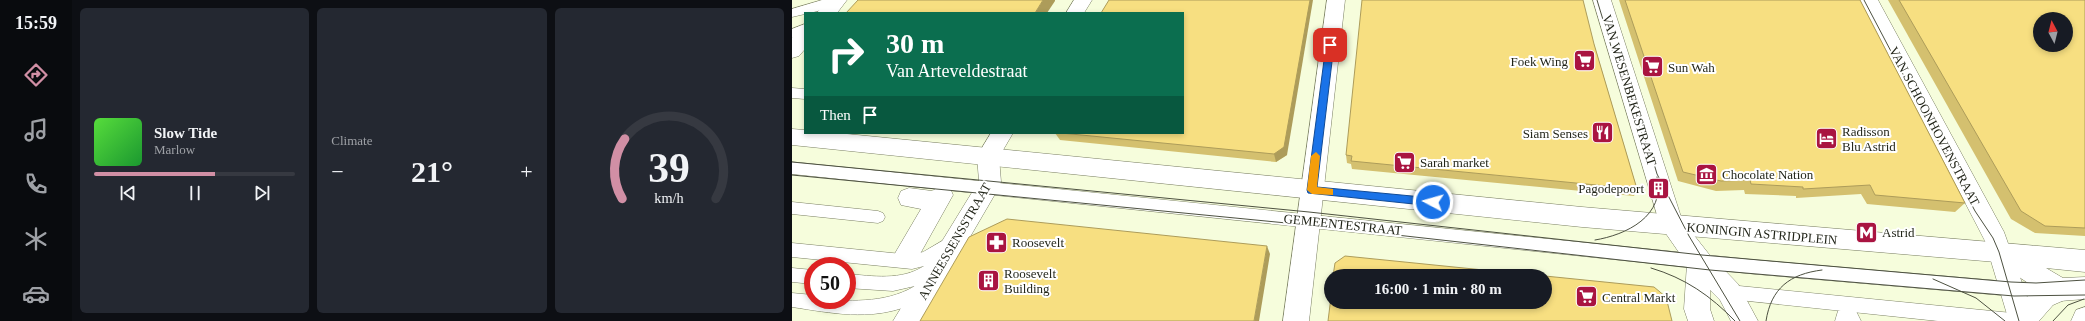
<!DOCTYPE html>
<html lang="en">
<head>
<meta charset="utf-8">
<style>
  body { margin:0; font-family:"Times New Roman",serif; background:#242831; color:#f1f3f6; height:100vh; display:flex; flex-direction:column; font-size:15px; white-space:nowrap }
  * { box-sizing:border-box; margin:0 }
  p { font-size:13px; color:#9ea1a6 }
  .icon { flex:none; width:22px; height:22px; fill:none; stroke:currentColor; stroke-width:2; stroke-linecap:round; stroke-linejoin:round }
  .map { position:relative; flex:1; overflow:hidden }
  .panel { display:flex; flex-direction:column; gap:8px; padding:8px; background:#0d0f14; width:720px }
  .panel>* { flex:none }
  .top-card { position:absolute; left:12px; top:12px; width:380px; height:122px; border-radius:0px; box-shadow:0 2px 6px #0003; background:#0b6e4f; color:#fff; overflow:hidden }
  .needle { width:26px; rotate:353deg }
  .fabs { position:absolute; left:1241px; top:12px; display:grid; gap:8px }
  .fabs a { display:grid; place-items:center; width:40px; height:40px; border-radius:50%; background:#171b24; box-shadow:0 2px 6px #0003; font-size:20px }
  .speed { position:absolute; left:12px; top:257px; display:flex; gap:8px; font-size:20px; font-weight:700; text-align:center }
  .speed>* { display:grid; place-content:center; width:52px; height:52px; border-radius:50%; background:#171b24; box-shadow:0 2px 6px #0003; line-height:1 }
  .speed .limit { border:6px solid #d22; background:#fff; color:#111 }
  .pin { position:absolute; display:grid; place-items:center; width:34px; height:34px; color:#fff; margin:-17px; border-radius:8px; box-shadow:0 2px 6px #0006 }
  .me { position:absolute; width:44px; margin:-22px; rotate:276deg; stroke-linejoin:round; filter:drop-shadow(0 0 3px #0008) }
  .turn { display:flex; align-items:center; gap:14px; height:84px; padding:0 16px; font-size:18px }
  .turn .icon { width:52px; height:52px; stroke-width:2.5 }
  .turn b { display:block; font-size:28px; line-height:34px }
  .then { display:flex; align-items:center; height:38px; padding:0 16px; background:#0003; gap:8px; font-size:15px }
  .big { font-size:30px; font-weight:600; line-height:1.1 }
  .panel .tile { flex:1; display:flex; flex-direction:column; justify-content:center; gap:6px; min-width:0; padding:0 14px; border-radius:6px; background:#242831 }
  .panel .dial { align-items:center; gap:0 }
  .dial svg { height:104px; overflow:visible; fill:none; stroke:#363941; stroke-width:7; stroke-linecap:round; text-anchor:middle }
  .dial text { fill:#f1f3f6; stroke:none }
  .song { display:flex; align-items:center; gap:12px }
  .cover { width:48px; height:48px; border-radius:6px; background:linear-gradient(135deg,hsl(110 70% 55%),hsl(130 70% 35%)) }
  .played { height:4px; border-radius:2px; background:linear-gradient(90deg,#d18fa5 60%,#363941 60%) }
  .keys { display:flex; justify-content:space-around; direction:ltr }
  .heat { display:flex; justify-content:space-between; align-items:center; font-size:22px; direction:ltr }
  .panel .tiles { flex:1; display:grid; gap:8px; grid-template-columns:repeat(3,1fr) }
  .trip { position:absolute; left:532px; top:269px; width:228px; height:40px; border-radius:20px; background:#171b24; box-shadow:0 2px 6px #0003; font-weight:600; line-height:40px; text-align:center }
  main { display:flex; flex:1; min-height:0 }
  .dock { display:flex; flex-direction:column; width:72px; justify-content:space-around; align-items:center; background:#090b0e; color:#9ea1a6 }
  .dock .icon { width:28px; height:28px }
  .dock .current { color:#d18fa5 }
  .dock b { font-size:18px; color:#f1f3f6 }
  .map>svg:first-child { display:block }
</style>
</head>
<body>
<main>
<nav class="dock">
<b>15:59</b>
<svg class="icon current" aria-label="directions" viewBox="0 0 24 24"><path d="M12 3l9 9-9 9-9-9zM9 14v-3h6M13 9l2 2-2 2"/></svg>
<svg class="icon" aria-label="music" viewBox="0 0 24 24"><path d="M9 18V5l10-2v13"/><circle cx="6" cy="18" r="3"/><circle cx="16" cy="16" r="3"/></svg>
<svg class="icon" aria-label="phone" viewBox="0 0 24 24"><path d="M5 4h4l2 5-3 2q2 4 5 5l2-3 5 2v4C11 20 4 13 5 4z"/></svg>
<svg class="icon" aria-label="climate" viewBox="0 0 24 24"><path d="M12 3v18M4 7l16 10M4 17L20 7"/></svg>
<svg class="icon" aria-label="car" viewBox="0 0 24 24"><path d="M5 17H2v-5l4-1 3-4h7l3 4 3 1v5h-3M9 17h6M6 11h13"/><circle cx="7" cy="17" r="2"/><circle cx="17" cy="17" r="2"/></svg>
</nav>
<section class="panel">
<div class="tiles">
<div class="tile">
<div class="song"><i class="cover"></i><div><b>Slow Tide</b><p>Marlow</p></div></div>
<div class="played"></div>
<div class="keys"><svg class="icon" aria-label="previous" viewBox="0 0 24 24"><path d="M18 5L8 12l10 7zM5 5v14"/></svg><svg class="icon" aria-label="pause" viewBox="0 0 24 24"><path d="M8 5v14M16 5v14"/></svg><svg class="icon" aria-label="next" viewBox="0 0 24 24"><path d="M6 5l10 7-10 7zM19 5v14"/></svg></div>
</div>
<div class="tile"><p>Climate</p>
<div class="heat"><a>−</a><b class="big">21°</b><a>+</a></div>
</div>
<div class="tile dial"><svg viewBox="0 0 100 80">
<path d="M14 69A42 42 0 1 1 86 69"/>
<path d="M14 69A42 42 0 0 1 16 23" stroke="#d18fa5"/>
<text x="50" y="56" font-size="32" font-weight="700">39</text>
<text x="50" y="72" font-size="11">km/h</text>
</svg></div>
</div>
</section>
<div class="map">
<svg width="1293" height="321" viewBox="0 0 1293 321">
  <rect width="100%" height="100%" fill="#f6fddc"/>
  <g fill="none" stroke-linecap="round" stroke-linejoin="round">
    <defs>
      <g id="lane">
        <polygon points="30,0 46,0 44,3 26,11 0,17 0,9"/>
        <polygon points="13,24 13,33 0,38 0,29"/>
        <polygon points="0,88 13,89 13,99 0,98"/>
        <polygon points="0,162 963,260 1220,282 1262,283 1268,285 1270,290 1268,295 1262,297 1220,296 963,274 0,174"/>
        <polygon points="0,202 86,211 91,213 93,217 91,221 86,223 0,214"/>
        <path d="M157,237L162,239L165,244L162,249L145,260L149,261L152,266L149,271L130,283L136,285L138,290C134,298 124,303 116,306C77,321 40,313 0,307V293L21,295V300C56,300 91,305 123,286L101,291L55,288V274C81,276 109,281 132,266L120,269L0,257V243L120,255L131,252Z"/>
        <polygon points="0,268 21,270 21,284 0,282"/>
        <polygon points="937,285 1220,313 1226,316 1228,321 1146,321 937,299 931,297 929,292 931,287"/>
      </g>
      <g id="street">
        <polygon points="282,0 300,0 292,13 274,13"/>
        <polygon points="535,0 553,0 517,321 491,321"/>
        <polygon points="801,0 819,0 890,220 916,253 946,284 966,321 939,321 928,300 918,290 918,309 922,321 896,321 892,309 895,264 868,225"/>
        <polygon points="1068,0 1086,0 1212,232 1235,297 1243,289 1268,279 1277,282 1280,290 1277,298 1261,305 1247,321 1217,321 1193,241"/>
        <polygon points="199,133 221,133 207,157 209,182 206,189 129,321 101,321 187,181 185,156"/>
        <polygon points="150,185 158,188 161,195 123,263 114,266 105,263 102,255 129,209 109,205 106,198 109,191 117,188 140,191"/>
        <polygon points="1293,307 1293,321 1279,321 1284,310"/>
        <polygon points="1055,308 1064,311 1069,321 1043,321 1046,311"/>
      </g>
      <g id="secondary">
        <polygon points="35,0 55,0 45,13 25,13"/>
        <polygon points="13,29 13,49 7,56 0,58 0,38 6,31"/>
        <polygon points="0,129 13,130 13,133 45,133 790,207 1293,250 1293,272 1254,268 1271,278 1293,277 1293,299 1268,301 1259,298 1204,262 790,227 0,145"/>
      </g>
    </defs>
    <use href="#lane" stroke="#7a7f62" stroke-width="1"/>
    <use href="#street" stroke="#7a7f62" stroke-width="1"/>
    <use href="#secondary" stroke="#7a7f62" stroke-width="1"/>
    <use href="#lane" fill="#fff" fill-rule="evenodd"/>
    <use href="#street" fill="#fff" fill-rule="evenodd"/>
    <use href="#secondary" fill="#fff" fill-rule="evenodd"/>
    <g stroke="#4d5141" stroke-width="1">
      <polyline points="805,0 833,92 860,157 865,174 897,236 948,321"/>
      <polyline points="1072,0 1183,211 1201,238 1207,252 1227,321"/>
      <polyline points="0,162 517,212 910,255 1219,282 1244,283 1293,280"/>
      <polyline points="0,175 515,225 918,270 1222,296 1293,295"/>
      <path d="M803,240C834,235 874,216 865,177"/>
      <path d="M859,268C893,278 919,296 943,321"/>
      <polyline points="1141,279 1184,298 1213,321"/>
      <path d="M974,321C979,288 998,274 1030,270"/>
      <polyline points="1261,321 1276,305 1292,299"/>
    </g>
  </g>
  <g fill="#d4c06f">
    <polygon points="827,0 1068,0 1173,203 1163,212 1075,204 1069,194 1004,198 1004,196 953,194 952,190 924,191 886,181"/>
    <polygon points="1096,0 1293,0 1293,236 1243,233 1219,219"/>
    <polygon points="802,44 845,189 842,196 560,169 559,164 555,163 554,155"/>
    <polygon points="263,133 391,133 495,155 484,162 268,140"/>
  </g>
  <g fill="#ad9c5a">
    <polygon points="251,0 263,0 263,1 255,13 243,13"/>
    <polygon points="518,0 521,0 495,155 484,162 482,154"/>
    <polygon points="475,246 478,254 467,321 462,321"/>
  </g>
  <g fill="#f7df81" stroke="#ad9c5a" fill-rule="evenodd">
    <polygon points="66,0 251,0 243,13 54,13"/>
    <polygon points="317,0 518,0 492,147 482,154 269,133 391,133 391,13 309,13"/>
    <polygon points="570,0 791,0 802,44 845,189 559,161 560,156 554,155"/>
    <polygon points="833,0 1068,0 1173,203 1083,195 1078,185 1011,189 1011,187 959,184 958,180 929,181 891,172"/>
    <path d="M1107,0H1293V228L1253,226L1229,211ZM1248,19H1274V45H1248Z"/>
    <polygon points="215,219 475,246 462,321 128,321 177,237"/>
    <polygon points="553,256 751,276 541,276 543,263"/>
    <polygon points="753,276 862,287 874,297 880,321 536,321 539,297 539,302 753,302"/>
  </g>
  <polygon fill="#1a73e8" stroke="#114b97" points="538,42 542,45 525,187 641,198 645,199 645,205 641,206 516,193 515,190 534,45"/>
  <polygon fill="#f59e0b" points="524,152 528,156 525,187 541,189 541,195 520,194 515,190 519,156"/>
  <defs>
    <symbol id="supermarket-square" viewBox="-11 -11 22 22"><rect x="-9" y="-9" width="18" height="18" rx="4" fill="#a91441" stroke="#fff"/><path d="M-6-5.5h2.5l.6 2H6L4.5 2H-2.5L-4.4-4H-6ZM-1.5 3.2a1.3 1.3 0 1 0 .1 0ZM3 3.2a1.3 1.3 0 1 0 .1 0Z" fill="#fff"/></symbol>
    <symbol id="restaurant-square" viewBox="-11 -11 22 22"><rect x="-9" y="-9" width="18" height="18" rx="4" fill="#a91441" stroke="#fff"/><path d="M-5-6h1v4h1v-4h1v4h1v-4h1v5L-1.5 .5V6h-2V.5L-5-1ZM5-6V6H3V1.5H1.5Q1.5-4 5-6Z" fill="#fff"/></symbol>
    <symbol id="hotel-square" viewBox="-11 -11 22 22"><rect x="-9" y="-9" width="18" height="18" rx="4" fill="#a91441" stroke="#fff"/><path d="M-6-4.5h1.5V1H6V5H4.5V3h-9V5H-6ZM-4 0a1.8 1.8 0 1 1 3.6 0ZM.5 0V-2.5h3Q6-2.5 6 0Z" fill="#fff"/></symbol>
    <symbol id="museum-square" viewBox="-11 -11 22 22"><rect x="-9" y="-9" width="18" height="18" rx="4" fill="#a91441" stroke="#fff"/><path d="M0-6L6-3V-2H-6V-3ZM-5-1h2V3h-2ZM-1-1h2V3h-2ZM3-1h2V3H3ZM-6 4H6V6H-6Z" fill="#fff"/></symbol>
    <symbol id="building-square" viewBox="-11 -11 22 22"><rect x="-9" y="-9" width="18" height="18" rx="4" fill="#a91441" stroke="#fff"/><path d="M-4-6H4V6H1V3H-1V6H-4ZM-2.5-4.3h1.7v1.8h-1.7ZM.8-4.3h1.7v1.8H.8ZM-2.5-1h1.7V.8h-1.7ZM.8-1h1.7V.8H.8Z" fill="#fff"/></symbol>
    <symbol id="metro-square" viewBox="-11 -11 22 22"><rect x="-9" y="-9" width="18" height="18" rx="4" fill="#a91441" stroke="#fff"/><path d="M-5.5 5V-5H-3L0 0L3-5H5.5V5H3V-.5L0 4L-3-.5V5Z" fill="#fff"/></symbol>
    <symbol id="pharmacy-square" viewBox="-11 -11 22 22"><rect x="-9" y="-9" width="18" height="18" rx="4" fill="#a91441" stroke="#fff"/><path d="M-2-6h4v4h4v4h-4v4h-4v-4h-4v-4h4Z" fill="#fff"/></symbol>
  </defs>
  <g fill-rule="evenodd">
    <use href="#supermarket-square" x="780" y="48" width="25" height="25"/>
    <use href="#supermarket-square" x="848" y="54" width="25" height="25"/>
    <use href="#restaurant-square" x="798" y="120" width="25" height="25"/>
    <use href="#hotel-square" x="1022" y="126" width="25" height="25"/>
    <use href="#supermarket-square" x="600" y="150" width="25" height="25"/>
    <use href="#museum-square" x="902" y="162" width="25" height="25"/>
    <use href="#building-square" x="854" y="176" width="25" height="25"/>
    <use href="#metro-square" x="1062" y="220" width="25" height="25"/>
    <use href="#pharmacy-square" x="192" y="230" width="25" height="25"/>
    <use href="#building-square" x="184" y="268" width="25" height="25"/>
    <use href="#supermarket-square" x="782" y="284" width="25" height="25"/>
  </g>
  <g text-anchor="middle" stroke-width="4" stroke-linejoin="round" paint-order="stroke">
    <g font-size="13" fill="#1f2216" stroke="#fff" text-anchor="start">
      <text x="776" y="66" text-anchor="end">Foek Wing</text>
      <text x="876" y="72">Sun Wah</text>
      <text x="1050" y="136">Radisson<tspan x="1050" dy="15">Blu Astrid</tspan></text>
      <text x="796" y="138" text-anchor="end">Siam Senses</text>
      <text x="628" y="167">Sarah market</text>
      <text x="930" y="179">Chocolate Nation</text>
      <text x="852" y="193" text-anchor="end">Pagodepoort</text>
      <text x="1090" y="237">Astrid</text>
      <text x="220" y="247">Roosevelt</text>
      <text x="212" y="278">Roosevelt<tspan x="212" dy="15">Building</tspan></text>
      <text x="810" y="302">Central Markt</text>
    </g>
    <g font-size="13" fill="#1f2216" stroke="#fff">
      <text transform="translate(838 90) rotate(73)" y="5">VAN WESENBEKESTRAAT</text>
      <text transform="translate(1143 126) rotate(62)" y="5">VAN SCHOONHOVENSTRAAT</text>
      <text transform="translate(551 224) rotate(6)" y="5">GEMEENTESTRAAT</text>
      <text transform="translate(970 233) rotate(5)" y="5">KONINGIN ASTRIDPLEIN</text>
      <text transform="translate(162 241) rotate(-60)" y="5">ANNEESSENSSTRAAT</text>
    </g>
  </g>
</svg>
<div class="fabs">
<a><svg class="needle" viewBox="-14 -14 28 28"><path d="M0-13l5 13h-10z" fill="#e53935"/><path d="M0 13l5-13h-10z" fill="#9ea1a6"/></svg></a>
</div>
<div class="speed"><div class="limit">50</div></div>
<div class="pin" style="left:538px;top:45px;background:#d93025"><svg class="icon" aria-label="arrive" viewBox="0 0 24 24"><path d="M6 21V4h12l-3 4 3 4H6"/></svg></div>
<svg class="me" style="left:641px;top:202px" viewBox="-20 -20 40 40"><circle r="17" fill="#1a73e8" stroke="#fff" stroke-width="3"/><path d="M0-11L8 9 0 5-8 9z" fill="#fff"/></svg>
<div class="trip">16:00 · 1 min · 80 m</div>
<div class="top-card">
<div class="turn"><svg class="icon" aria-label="right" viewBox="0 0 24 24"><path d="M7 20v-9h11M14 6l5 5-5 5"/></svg><div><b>30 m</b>Van Arteveldestraat</div></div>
<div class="then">Then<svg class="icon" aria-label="arrive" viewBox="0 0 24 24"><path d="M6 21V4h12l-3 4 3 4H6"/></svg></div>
</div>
</div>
</main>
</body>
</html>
